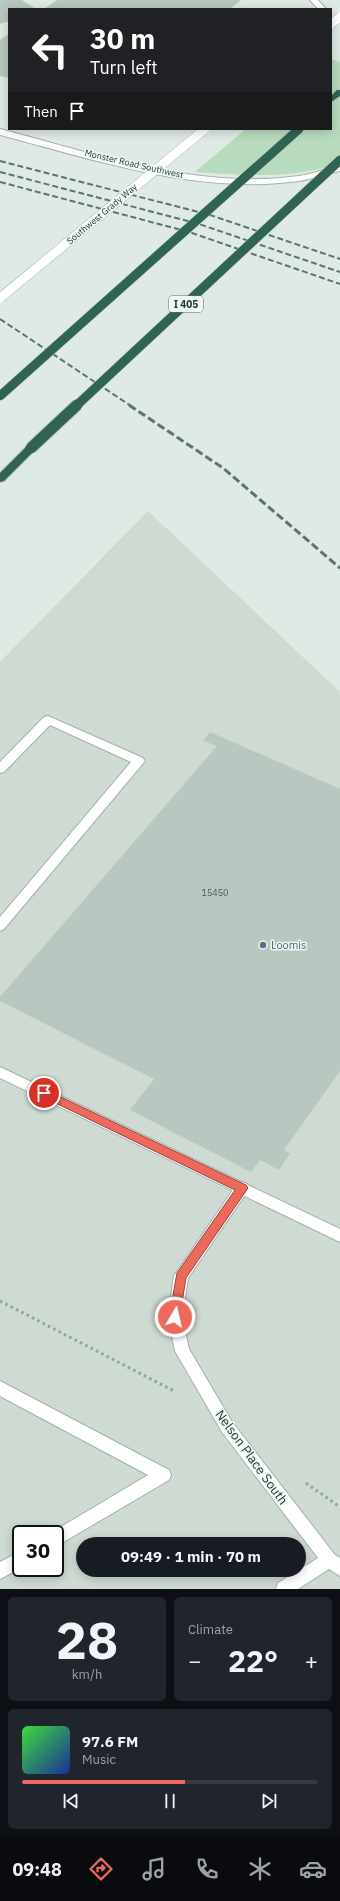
<!DOCTYPE html>
<html lang="en">
<head>
<meta charset="utf-8">
<style>
  body { margin:0; font-family:"IBM Plex Sans",sans-serif; background:#20242c; color:#f1f3f6; height:100vh; display:flex; flex-direction:column; font-size:15px; white-space:nowrap }
  * { box-sizing:border-box; margin:0 }
  p { font-size:13px; color:#9ea1a6 }
  .icon { flex:none; width:22px; height:22px; fill:none; stroke:currentColor; stroke-width:2; stroke-linecap:round; stroke-linejoin:round }
  .map { position:relative; height:1589px; overflow:hidden }
  .details { display:flex; flex-direction:column; gap:8px; padding:8px; background:#0d0f14; flex:1 }
  .details>* { flex:none }
  .banner { position:absolute; left:8px; top:8px; width:324px; height:122px; border-radius:0px; box-shadow:0 2px 10px #0003; background:#202124; color:#fff; overflow:hidden }
  .speed { position:absolute; left:12px; top:1525px; display:flex; gap:8px; font-size:20px; font-weight:700; text-align:center }
  .speed>* { display:grid; place-content:center; width:52px; height:52px; border-radius:50%; background:#171b24; box-shadow:0 2px 10px #0003; line-height:1 }
  .speed .limit { border:2px solid #111; border-radius:6px; background:#fff; color:#111 }
  .pin { position:absolute; display:grid; place-items:center; width:34px; height:34px; color:#fff; margin:-17px; border:2px solid #fff; border-radius:50%; box-shadow:0 1px 4px #0007 }
  .me { position:absolute; width:44px; margin:-22px; rotate:9deg; stroke-linejoin:round; filter:drop-shadow(0 0 3px #0008) }
  .turn { display:flex; align-items:center; gap:14px; height:84px; padding:0 16px; font-size:18px }
  .turn .icon { width:52px; height:52px; stroke-width:2.5 }
  .turn b { display:block; font-size:28px; line-height:34px }
  .then { display:flex; align-items:center; height:38px; padding:0 16px; background:#0003; gap:8px; font-size:15px }
  .big { font-size:30px; font-weight:800; line-height:1.1 }
  .details .card { flex:1; display:flex; flex-direction:column; justify-content:center; gap:6px; min-width:0; padding:0 14px; border-radius:6px; background:#20242c }
  .details .dial { align-items:center; gap:0 }
  .dial b { font-size:52px; line-height:1 }
  .song { display:flex; align-items:center; gap:12px }
  .cover { width:48px; height:48px; border-radius:6px; background:linear-gradient(135deg,hsl(120 70% 55%),hsl(230 70% 35%)) }
  .played { height:4px; border-radius:2px; background:linear-gradient(90deg,#ec695b 55%,#363941 55%) }
  .keys { display:flex; justify-content:space-around; direction:ltr }
  .heat { display:flex; justify-content:space-between; align-items:center; font-size:22px; direction:ltr }
  .details .tiles { flex:1; display:grid; gap:8px; grid-template-columns:1fr 1fr }
  .card:last-child { grid-column:span 2 }
  .trip { position:absolute; left:76px; top:1537px; width:230px; height:40px; border-radius:20px; background:#171b24; box-shadow:0 2px 10px #0003; font-weight:800; line-height:40px; text-align:center }
  .tab-bar { display:flex; height:64px; justify-content:space-around; align-items:center; background:#090b0e; color:#9ea1a6 }
  .tab-bar .icon { width:28px; height:28px }
  .tab-bar .active { color:#ec695b }
  .tab-bar b { font-size:18px; color:#f1f3f6 }
  .map>svg:first-child { display:block }
</style>
</head>
<body>
<div class="map">
<svg width="340" height="1589" viewBox="0 0 340 1589">
  <rect width="100%" height="100%" fill="#dfeae4"/>
  <path fill="#cedad2" fill-rule="evenodd" d="M148,511L340,692V1589H0V662ZM21,1534H55V1568H21ZM83,1544H299V1570H83Z"/>
  <path fill="#b9dbbd" d="M331,59L340,62V163C293,180 244,175 195,172L246,129H331Z"/>
  <g fill="#b8c7bf">
    <polygon points="0,0 22,0 34,8 9,9 9,21 0,24"/>
    <polygon points="57,0 241,0 230,9 44,9"/>
    <polygon points="9,34 9,78 0,76 0,40"/>
    <polygon points="210,732 340,789 340,1071 284,1150 290,1154 279,1170 260,1160 251,1172 130,1110 154,1079 0,1001 0,997 217,746 203,741"/>
  </g>
  <g fill="none" stroke-linecap="round" stroke-linejoin="round">
    <defs>
      <g id="lane">
        <polygon points="48,716 143,758 145,761 4,929 0,931 0,917 131,762 50,725 4,772 0,773 0,762 44,717"/>
        <polygon points="0,1067 340,1229 340,1242 0,1078"/>
        <polygon points="0,1381 169,1470 171,1475 169,1480 55,1547 55,1534 49,1534 148,1475 0,1396"/>
        <polygon points="21,1551 21,1568 0,1579 0,1562"/>
      </g>
      <g id="street">
        <path d="M0,129C97,154 197,190 299,176C312,174 326,169 340,165V171C326,174 312,179 299,181C198,195 96,160 0,135Z"/>
        <polygon points="242,1182 247,1184 249,1188 247,1192 188,1278 182,1317 189,1349 232,1422 335,1555 340,1558 340,1576 329,1569 298,1589 276,1589 278,1583 318,1558 222,1432 175,1351 168,1317 174,1276 237,1184"/>
      </g>
      <polygon id="secondary" points="310,0 318,0 326,9 318,9"/>
      <g id="highway">
        <polygon points="337,90 340,90 340,96 331,102 331,96"/>
        <polygon points="31,445 35,446 36,448 35,450 4,481 0,482 0,473 27,446"/>
      </g>
    </defs>
    <use href="#lane" stroke="#a2b1aa" stroke-width="2"/>
    <use href="#street" stroke="#a2b1aa" stroke-width="2"/>
    <use href="#secondary" stroke="#9fb5aa" stroke-width="2"/>
    <use href="#highway" stroke="#bcc4c1" stroke-width="2"/>
    <g stroke="#81ac98" stroke-width="3" stroke-dasharray="2.5 3.5" stroke-linecap="butt">
      <polyline points="0,1301 176,1392"/>
      <polyline points="306,1483 340,1507"/>
    </g>
    <use href="#lane" fill="#fff" fill-rule="evenodd"/>
    <use href="#street" fill="#fff" fill-rule="evenodd"/>
    <use href="#secondary" fill="#fff" fill-rule="evenodd"/>
    <use href="#highway" fill="#2e6451" fill-rule="evenodd"/>
    <g stroke="#5b756a" stroke-width="2" stroke-dasharray="6 3" stroke-linecap="butt">
      <polyline points="0,161 210,215 340,259"/>
      <polyline points="0,172 199,224 340,272"/>
      <polyline points="0,182 189,232 340,284"/>
      <polyline points="0,319 131,406"/>
    </g>
    <polyline stroke="#5b756a" stroke-width="3" stroke-dasharray="8 3.5" stroke-linecap="butt" points="129,405 223,468 340,568"/>
    <defs>
      <g id="secondary-bridge">
        <polyline points="331,24 340,17"/>
        <polyline points="0,298 205,129"/>
      </g>
      <g id="highway-bridge-far1">
        <polyline points="0,396 299,129"/>
        <polyline points="76,406 340,160"/>
      </g>
      <polyline id="highway-bridge" points="31,448 77,405"/>
    </defs>
    <use href="#secondary-bridge" stroke="#9fb5aa" stroke-width="10" stroke-linecap="butt"/>
    <use href="#highway-bridge-far1" stroke="#bcc4c1" stroke-width="10" stroke-linecap="butt"/>
    <use href="#highway-bridge" stroke="#bcc4c1" stroke-width="13" stroke-linecap="butt"/>
    <use href="#secondary-bridge" stroke="#fff" stroke-width="9"/>
    <use href="#highway-bridge-far1" stroke="#2e6451" stroke-width="9"/>
    <use href="#highway-bridge" stroke="#2e6451" stroke-width="11"/>
  </g>
  <polygon fill="#ec695b" stroke="#99443b" points="44,1089 246,1185 248,1188 246,1191 186,1278 179,1321 175,1322 171,1321 169,1317 177,1273 235,1190 41,1096 39,1093 41,1090"/>
  <circle fill="#5c6f8a" stroke="#f0f7f2" stroke-width="1.5" cx="263" cy="945" r="4"/>
  <g text-anchor="middle" stroke-width="3" stroke-linejoin="round" paint-order="stroke">
    <g font-size="9" fill="#21392f" stroke="#f0f7f2">
      <text transform="translate(134 164) rotate(13)" y="3">Monster Road Southwest</text>
      <text transform="translate(102 214) rotate(-40)" y="3">Southwest Grady Way</text>
    </g>
    <g font-size="9" fill="#475c53">
      <text x="215" y="896">15450</text>
    </g>
    <rect fill="#f0f7f2" stroke="#5f726a" stroke-width="1" x="169" y="296" width="34" height="16" rx="3"/>
    <g font-size="10" font-weight="bold" fill="#21392f">
      <text x="186" y="308">I 405</text>
    </g>
    <g font-size="11" fill="#4e5e75" stroke="#f0f7f2" text-anchor="start">
      <text x="271" y="949">Loomis</text>
    </g>
    <g font-size="13" fill="#21392f" stroke="#f0f7f2">
      <text transform="translate(252 1457) rotate(54)" y="5">Nelson Place South</text>
    </g>
  </g>
</svg>
<div class="speed"><div class="limit">30</div></div>
<div class="pin" style="left:44px;top:1093px;background:#d93025"><svg class="icon" aria-label="arrive" viewBox="0 0 24 24"><path d="M6 21V4h12l-3 4 3 4H6"/></svg></div>
<svg class="me" style="left:175px;top:1317px" viewBox="-20 -20 40 40"><circle r="17" fill="#ec695b" stroke="#fff" stroke-width="3"/><path d="M0-11L8 9 0 5-8 9z" fill="#fff"/></svg>
<div class="trip">09:49 · 1 min · 70 m</div>
<div class="banner">
<div class="turn"><svg class="icon" aria-label="left" viewBox="0 0 24 24"><path d="M17 20v-9H6M10 6l-5 5 5 5"/></svg><div><b>30 m</b>Turn left</div></div>
<div class="then">Then<svg class="icon" aria-label="arrive" viewBox="0 0 24 24"><path d="M6 21V4h12l-3 4 3 4H6"/></svg></div>
</div>
</div>
<section class="details">
<div class="tiles">
<div class="card dial"><b>28</b><p>km/h</p></div>
<div class="card"><p>Climate</p>
<div class="heat"><a>−</a><b class="big">22°</b><a>+</a></div>
</div>
<div class="card">
<div class="song"><i class="cover"></i><div><b>97.6 FM</b><p>Music</p></div></div>
<div class="played"></div>
<div class="keys"><svg class="icon" aria-label="previous" viewBox="0 0 24 24"><path d="M18 5L8 12l10 7zM5 5v14"/></svg><svg class="icon" aria-label="pause" viewBox="0 0 24 24"><path d="M8 5v14M16 5v14"/></svg><svg class="icon" aria-label="next" viewBox="0 0 24 24"><path d="M6 5l10 7-10 7zM19 5v14"/></svg></div>
</div>
</div>
</section>
<nav class="tab-bar">
<b>09:48</b>
<svg class="icon active" aria-label="directions" viewBox="0 0 24 24"><path d="M12 3l9 9-9 9-9-9zM9 14v-3h6M13 9l2 2-2 2"/></svg>
<svg class="icon" aria-label="music" viewBox="0 0 24 24"><path d="M9 18V5l10-2v13"/><circle cx="6" cy="18" r="3"/><circle cx="16" cy="16" r="3"/></svg>
<svg class="icon" aria-label="phone" viewBox="0 0 24 24"><path d="M5 4h4l2 5-3 2q2 4 5 5l2-3 5 2v4C11 20 4 13 5 4z"/></svg>
<svg class="icon" aria-label="climate" viewBox="0 0 24 24"><path d="M12 3v18M4 7l16 10M4 17L20 7"/></svg>
<svg class="icon" aria-label="car" viewBox="0 0 24 24"><path d="M5 17H2v-5l4-1 3-4h7l3 4 3 1v5h-3M9 17h6M6 11h13"/><circle cx="7" cy="17" r="2"/><circle cx="17" cy="17" r="2"/></svg>
</nav>
</body>
</html>
